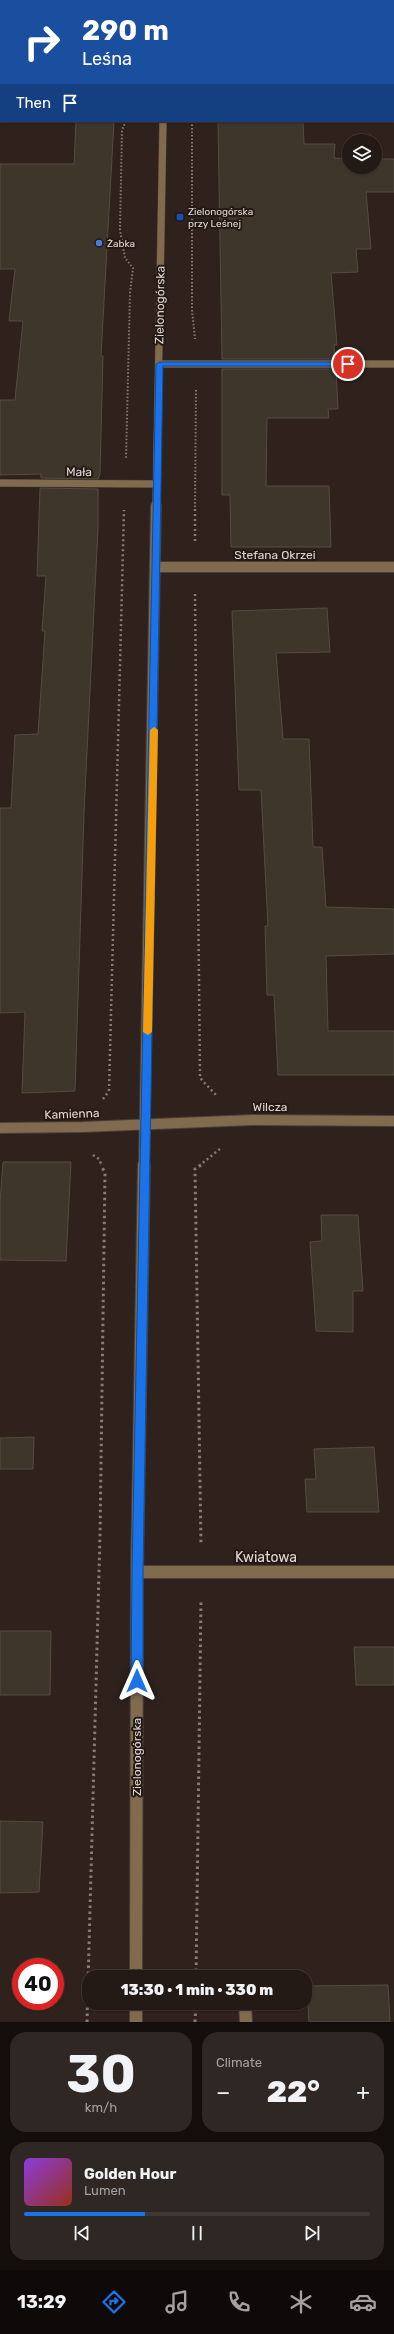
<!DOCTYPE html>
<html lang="en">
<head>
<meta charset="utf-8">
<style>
  body { margin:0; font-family:Rubik,sans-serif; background:#2f2723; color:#f1f3f6; height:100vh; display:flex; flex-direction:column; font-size:15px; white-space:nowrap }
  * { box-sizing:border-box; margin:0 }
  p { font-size:13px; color:#a3a1a1 }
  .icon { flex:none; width:22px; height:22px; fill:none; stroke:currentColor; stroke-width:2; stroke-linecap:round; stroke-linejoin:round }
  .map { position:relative; height:2022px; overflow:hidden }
  .sheet { display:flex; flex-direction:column; gap:10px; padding:10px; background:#130e0c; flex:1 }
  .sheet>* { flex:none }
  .top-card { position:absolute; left:0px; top:0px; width:394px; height:122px; box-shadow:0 1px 3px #0004,0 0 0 1px #403835; background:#1a4fa0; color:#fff; overflow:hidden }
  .controls { position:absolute; left:342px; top:134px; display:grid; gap:8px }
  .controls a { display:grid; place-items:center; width:40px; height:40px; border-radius:50%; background:#231a16; box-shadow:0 1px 3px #0004,0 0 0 1px #403835; font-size:20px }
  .speed { position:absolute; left:12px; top:1958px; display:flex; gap:8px; font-size:20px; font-weight:700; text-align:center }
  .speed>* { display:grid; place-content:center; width:52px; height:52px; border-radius:50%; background:#231a16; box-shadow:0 1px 3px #0004,0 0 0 1px #403835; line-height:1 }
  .speed .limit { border:6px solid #d22; background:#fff; color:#111 }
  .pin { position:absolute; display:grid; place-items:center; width:34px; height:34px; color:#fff; margin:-17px; border:2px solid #fff; border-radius:50%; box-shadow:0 1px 4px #0007 }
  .me { position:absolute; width:44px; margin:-22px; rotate:0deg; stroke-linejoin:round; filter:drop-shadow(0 0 3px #0008) }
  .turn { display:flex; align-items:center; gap:14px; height:84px; padding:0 16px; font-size:18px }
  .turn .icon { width:52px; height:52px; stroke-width:2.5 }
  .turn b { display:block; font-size:28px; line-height:34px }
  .then { display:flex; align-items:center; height:38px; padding:0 16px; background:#0003; gap:8px; font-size:15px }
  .big { font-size:30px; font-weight:800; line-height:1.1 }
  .sheet .tile { flex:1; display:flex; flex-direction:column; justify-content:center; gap:6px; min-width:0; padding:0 14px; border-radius:16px; background:#2f2723 }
  .sheet .dial { align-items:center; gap:0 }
  .dial b { font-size:52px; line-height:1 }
  .song { display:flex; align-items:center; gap:12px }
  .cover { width:48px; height:48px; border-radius:6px; background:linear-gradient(135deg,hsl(270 70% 55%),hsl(10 70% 35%)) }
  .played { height:4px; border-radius:2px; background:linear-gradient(90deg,#1a73e8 35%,#403835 35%) }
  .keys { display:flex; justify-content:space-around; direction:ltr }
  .heat { display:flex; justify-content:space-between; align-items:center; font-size:22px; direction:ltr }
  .sheet .tiles { flex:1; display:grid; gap:10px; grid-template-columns:1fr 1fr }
  .tile:last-child { grid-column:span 2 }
  .trip { position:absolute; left:82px; top:1970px; width:230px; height:40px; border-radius:16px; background:#231a16; box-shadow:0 1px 3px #0004,0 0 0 1px #403835; font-weight:800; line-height:40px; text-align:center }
  .menu { display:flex; height:64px; justify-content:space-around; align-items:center; background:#0e0a09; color:#a3a1a1 }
  .menu .icon { width:28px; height:28px }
  .menu .current { color:#1a73e8 }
  .menu b { font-size:18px; color:#f1f3f6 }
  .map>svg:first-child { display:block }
</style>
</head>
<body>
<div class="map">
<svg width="394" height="2022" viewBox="0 0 394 2022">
  <rect width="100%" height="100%" fill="#2f221d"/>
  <g fill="#3e362b" stroke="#554c41">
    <polygon points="76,121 114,121 101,356 103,356 100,474 98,479 41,478 41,474 0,475 0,400 15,400 23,321 9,321 15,269 0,269 0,164 74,164"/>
    <polygon points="218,122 303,122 304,144 335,144 334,158 349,159 349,167 375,167 375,159 394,159 394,192 366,192 371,249 356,249 358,272 331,273 337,345 334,345 335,359 222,359"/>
    <polygon points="222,369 336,369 338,409 328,409 329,418 267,418 266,486 329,486 331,547 231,547 230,495 222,495"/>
    <polygon points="40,488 98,489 98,528 84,813 75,1091 22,1093 25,1012 0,1013 0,808 11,808 15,735 38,734 45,631 42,631 46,576 37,576"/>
    <polygon points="327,608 330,652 276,653 283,739 309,739 313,847 322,847 326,907 394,909 394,954 326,956 328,1031 394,1031 394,1075 278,1075 274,995 267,995 265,926 268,926 261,790 239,790 232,611"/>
    <polygon points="3,1162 71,1162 66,1261 0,1260 0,1202"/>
    <polygon points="321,1215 358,1215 363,1291 353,1291 353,1332 316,1331 310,1242 322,1241"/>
    <polygon points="34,1437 33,1469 0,1469 0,1438"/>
    <polygon points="374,1447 379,1512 307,1512 305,1479 316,1479 314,1449"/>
    <polygon points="0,1631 51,1631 50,1695 0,1695"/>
    <polygon points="354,1647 394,1647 394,1685 356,1685"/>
    <polygon points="0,1821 43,1822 39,1892 0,1893"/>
    <polygon points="388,1985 390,2022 309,2022 307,1986"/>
  </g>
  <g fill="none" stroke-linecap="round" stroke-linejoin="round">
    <defs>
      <g id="minor-far2">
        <polyline points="160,364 394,364"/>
        <polyline points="0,483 157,484"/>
        <polyline points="156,507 163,121"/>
      </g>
      <g id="minor-far1">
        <polyline points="157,567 394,567"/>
        <polyline points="0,1128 83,1127 252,1120 394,1121"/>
        <polyline points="144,1166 156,506"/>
      </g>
      <g id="minor">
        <polyline points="137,1572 394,1572"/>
        <polyline points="136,1977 137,1572 144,1165"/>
        <polyline points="136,2003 136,2022"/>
        <polyline points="245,2003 246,2022"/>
      </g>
    </defs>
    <use href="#minor-far2" stroke="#4b3f3a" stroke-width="8"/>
    <use href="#minor-far1" stroke="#4b3f3a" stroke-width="12"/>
    <use href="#minor" stroke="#4b3f3a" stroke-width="14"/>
    <g stroke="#867b77" stroke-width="2" stroke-dasharray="1.5 2" stroke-linecap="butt">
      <polyline points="126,121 122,130 120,230 125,258 133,268 130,293 126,459"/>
      <polyline points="192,121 192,310 195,339"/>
      <polyline points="195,507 196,390"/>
    </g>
    <g stroke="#867b77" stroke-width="2.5" stroke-dasharray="2 3" stroke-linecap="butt">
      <polyline points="195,541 195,506"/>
      <polyline points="195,594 200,1078 216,1095"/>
      <polyline points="103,1099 109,1091 124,510"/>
      <polyline points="93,1155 99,1159 102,1166"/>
      <polyline points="199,1166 221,1148"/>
    </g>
    <g stroke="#867b77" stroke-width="3" stroke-dasharray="2.5 3.5" stroke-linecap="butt">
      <polyline points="201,1165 195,1169 201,1545"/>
      <polyline points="196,1977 201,1600"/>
      <polyline points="87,2022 100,1536 105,1173 101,1165"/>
      <polyline points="195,2022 196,2003"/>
    </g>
    <use href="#minor-far2" stroke="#806b4f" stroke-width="7"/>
    <use href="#minor-far1" stroke="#806b4f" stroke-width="10"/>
    <use href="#minor" stroke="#806b4f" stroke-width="12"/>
  </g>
  <polygon fill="#1a73e8" stroke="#114b97" points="160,362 348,362 352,364 348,366 163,366 143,1572 143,1681 141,1685 137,1687 133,1685 131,1681 132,1572 156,364"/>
  <polygon fill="#f59e0b" points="154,727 158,730 152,1032 148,1035 143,1032 150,730"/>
  <rect fill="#1a4fb4" stroke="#251914" stroke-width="1.5" x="176" y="213" width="8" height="8" rx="2"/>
  <circle fill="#3f7fe0" stroke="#251914" stroke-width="1.5" cx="99" cy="243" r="4"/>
  <g text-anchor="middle" stroke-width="4" stroke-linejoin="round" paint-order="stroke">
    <g font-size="10" fill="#e0d7d4" stroke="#251914" text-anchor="start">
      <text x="188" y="215">Zielonogórska<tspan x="188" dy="12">przy Leśnej</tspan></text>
      <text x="107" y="247">Żabka</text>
    </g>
    <g font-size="12" fill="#e0d7d4" stroke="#251914">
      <text transform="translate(160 305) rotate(-89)" y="4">Zielonogórska</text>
      <text transform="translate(79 472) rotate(1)" y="4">Mała</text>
      <text x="275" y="559">Stefana Okrzei</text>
      <text x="270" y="1111">Wilcza</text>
      <text transform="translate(72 1114) rotate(-2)" y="4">Kamienna</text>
      <text transform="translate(137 1757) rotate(-90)" y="4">Zielonogórska</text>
    </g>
    <g font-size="14" fill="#e0d7d4" stroke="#251914">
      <text x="266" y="1562">Kwiatowa</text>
    </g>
  </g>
</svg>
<div class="controls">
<a><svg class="icon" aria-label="layers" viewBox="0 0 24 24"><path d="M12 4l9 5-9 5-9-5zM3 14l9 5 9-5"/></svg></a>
</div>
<div class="speed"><div class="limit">40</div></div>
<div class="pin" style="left:348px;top:364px;background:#d93025"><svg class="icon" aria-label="arrive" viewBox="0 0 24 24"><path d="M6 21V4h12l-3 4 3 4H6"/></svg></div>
<svg class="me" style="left:137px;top:1681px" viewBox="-20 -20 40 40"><path d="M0-17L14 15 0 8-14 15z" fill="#1a73e8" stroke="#fff" stroke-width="4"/></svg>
<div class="trip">13:30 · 1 min · 330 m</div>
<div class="top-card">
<div class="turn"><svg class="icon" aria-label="right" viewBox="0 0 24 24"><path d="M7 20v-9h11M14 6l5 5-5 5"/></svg><div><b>290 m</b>Leśna</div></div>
<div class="then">Then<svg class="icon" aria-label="arrive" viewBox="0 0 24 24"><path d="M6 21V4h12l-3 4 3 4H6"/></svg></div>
</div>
</div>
<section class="sheet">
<div class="tiles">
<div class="tile dial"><b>30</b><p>km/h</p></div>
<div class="tile"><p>Climate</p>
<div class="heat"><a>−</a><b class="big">22°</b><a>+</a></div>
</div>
<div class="tile">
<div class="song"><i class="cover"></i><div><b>Golden Hour</b><p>Lumen</p></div></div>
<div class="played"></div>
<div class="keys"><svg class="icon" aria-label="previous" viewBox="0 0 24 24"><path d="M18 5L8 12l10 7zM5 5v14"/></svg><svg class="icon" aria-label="pause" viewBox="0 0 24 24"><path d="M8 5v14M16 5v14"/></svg><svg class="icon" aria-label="next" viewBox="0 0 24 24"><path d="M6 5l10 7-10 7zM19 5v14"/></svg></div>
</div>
</div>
</section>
<nav class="menu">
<b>13:29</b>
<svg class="icon current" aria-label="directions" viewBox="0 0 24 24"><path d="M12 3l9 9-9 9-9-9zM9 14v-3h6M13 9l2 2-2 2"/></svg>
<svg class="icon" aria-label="music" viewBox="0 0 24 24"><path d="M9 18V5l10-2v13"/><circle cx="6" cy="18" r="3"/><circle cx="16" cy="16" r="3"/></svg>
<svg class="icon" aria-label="phone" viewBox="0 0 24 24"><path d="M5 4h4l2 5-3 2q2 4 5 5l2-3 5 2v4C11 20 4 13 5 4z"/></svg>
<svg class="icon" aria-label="climate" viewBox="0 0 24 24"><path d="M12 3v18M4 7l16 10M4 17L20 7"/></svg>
<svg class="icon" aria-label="car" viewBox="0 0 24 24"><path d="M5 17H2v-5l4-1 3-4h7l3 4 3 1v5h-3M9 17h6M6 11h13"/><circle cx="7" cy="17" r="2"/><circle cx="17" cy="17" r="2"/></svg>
</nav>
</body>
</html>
